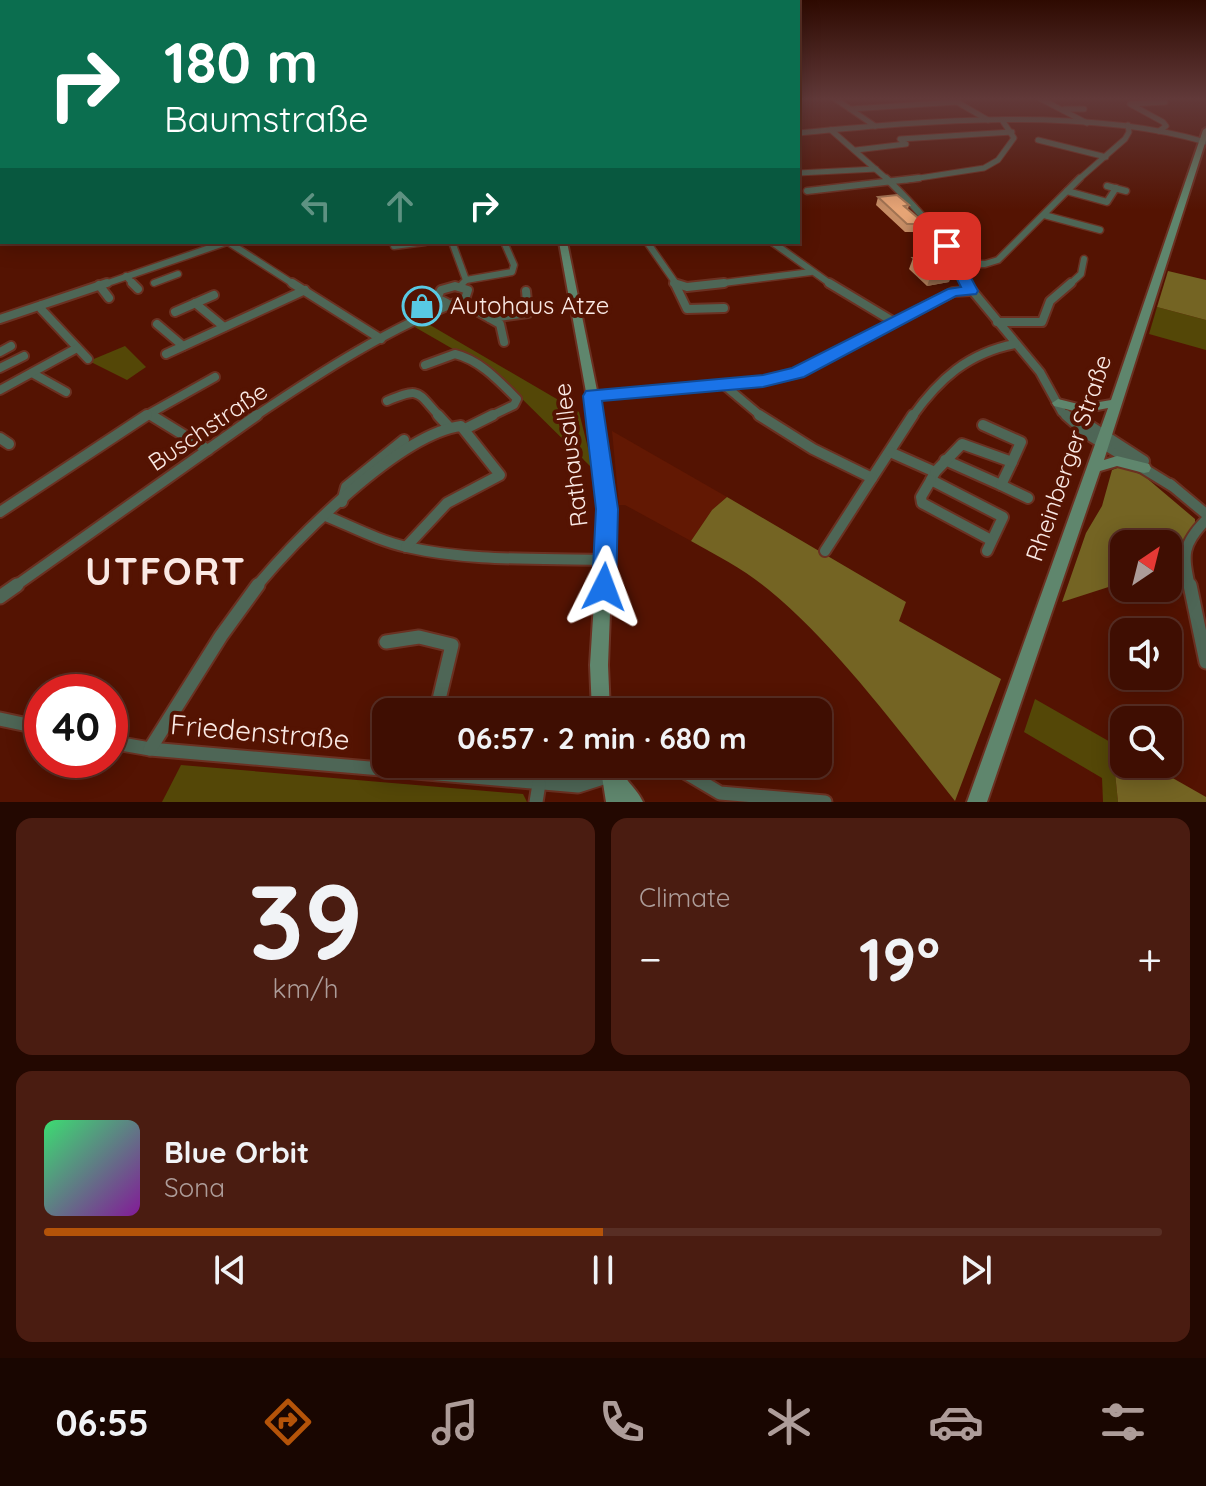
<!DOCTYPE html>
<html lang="en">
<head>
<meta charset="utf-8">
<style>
  body { margin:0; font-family:Quicksand,sans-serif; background:#4a1c11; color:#f1f3f6; height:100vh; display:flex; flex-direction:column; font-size:30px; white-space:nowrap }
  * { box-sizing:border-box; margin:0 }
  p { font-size:26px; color:#ad9c99 }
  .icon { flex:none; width:44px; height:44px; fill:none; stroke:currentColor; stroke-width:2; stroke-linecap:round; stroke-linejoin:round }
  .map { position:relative; height:802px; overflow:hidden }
  .side { display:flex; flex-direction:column; gap:16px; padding:16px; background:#230801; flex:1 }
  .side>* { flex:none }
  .top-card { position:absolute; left:0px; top:0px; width:800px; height:244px; box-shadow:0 4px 20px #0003,0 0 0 2px #582e24; background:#0b6e4f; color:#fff; overflow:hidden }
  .needle { width:52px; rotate:35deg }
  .controls { position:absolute; left:1110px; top:530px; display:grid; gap:16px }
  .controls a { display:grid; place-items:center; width:72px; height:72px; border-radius:16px; background:#3f0e02; box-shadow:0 4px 20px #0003,0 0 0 2px #582e24; font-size:40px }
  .speed { position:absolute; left:24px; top:674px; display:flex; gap:16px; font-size:40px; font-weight:700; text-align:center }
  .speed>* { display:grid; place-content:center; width:104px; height:104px; border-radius:50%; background:#3f0e02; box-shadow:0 4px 20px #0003,0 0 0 2px #582e24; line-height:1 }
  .speed .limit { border:12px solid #d22; background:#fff; color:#111 }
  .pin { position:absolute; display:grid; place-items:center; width:68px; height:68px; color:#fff; margin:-34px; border-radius:16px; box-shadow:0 4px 12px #0006 }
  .me { position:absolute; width:88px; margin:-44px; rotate:3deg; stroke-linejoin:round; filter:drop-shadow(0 0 6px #0008) }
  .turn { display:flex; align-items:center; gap:28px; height:168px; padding:0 32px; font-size:36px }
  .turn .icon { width:104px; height:104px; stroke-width:2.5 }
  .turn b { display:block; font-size:56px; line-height:68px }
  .lanes { display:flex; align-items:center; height:76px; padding:0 32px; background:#0003; justify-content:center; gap:40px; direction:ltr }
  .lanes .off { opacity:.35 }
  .big { font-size:60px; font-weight:700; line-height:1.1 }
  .side .tile { flex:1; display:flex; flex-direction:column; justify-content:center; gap:12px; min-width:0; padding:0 28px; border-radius:16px; background:#4a1c11 }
  .side .dial { align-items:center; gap:0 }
  .dial b { font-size:104px; line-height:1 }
  .song { display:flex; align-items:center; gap:24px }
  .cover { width:96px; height:96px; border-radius:12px; background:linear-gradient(135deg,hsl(140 70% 55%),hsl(290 70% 35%)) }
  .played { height:8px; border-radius:4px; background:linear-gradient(90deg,#b45309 50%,#582e24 50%) }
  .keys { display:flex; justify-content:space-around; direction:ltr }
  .heat { display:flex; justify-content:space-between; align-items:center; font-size:44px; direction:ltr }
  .side .tiles { flex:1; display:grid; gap:16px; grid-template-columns:1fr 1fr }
  .tile:last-child { grid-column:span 2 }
  .trip { position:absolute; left:372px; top:698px; width:460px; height:80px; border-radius:16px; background:#3f0e02; box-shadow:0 4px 20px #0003,0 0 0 2px #582e24; font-weight:700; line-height:80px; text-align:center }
  .tab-bar { display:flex; height:128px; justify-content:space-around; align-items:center; background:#190601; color:#ad9c99 }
  .tab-bar .icon { width:56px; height:56px }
  .tab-bar .active { color:#b45309 }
  .tab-bar b { font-size:36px; color:#f1f3f6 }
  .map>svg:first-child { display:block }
</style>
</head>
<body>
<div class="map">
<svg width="1206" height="802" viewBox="0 0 1206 802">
  <rect width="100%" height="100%" fill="#541302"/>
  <polygon fill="#621803" points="612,431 727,497 712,510 691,541 625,505 619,505"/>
  <g fill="#544707">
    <polygon points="1157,307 1206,320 1206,350 1149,334"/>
    <polygon points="418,318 579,412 589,452 585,422 588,424 597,483 593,469 498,375 413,326"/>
    <polygon points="125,346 146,367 127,380 89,361"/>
    <polygon points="1035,699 1112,743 1118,802 1103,802 1102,778 1024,732"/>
    <polygon points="181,765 523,794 527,802 162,802"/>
  </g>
  <g fill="#746423">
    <polygon points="1168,271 1206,280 1206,320 1157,307"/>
    <polygon points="1120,467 1143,475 1195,519 1195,525 1180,545 1179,569 1168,570 1168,544 1124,544 1124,582 1062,602 1086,533 1102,506 1112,470"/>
    <path d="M727,497L906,602L899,621L1001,679L955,801C900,732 836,645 769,590C745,570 718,556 691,541L712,510Z"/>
    <polygon points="1112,743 1124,750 1124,764 1148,764 1206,797 1206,802 1118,802"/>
  </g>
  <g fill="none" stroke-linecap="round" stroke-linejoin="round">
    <defs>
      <g id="street-far4">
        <polyline points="834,98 875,126"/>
        <polyline points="1039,98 1087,123"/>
        <polyline points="850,109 957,102 988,120"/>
        <polyline points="1064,109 1084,109"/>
        <polyline points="831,130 888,180"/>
        <polyline points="1159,131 1166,126 1163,122 1130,104 1165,102"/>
        <path d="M798,133C926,121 1082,106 1206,142"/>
        <polyline points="1038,140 1106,157"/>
        <polyline points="856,150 906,144 900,139 1012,132"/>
        <polyline points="798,173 876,169"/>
        <polyline points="906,180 984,168 998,160 1014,138 1002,120"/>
        <polyline points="1078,180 1125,139 1129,132 1128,125"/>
      </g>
      <g id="street-far3">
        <path d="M886,178C924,215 943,238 967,285"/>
        <polyline points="1107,186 1126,191"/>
        <polyline points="807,191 919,178"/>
        <polyline points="1067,191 1107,202 1116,188"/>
        <polyline points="1044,215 1100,230"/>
        <polyline points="228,242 295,285"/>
        <polyline points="452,242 466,280 462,284"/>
        <polyline points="647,242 677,285"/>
        <polyline points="772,242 832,285"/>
        <polyline points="394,246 425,242"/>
        <polyline points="955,264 985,264 998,260 1080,178"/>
        <polyline points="126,276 134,285"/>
        <polyline points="466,280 512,272 514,265 504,242"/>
        <polyline points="154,283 178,274"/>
        <polyline points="102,285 227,242"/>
        <polyline points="707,285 811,272"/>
        <polyline points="1069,285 1081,274 1084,259"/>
      </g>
      <g id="street-far2">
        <polyline points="132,283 138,289"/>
        <polyline points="292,283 381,339"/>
        <polyline points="674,283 687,287 724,283"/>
        <polyline points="829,283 894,322"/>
        <polyline points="966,283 1040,372 1062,412 1068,417"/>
        <polyline points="675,284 687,309 724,308"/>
        <polyline points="99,285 109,298"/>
        <polyline points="461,302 500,324 504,342"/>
        <polyline points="195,303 224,327"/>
        <polyline points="42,305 41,309 88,359"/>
        <polyline points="175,312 214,295"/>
        <polyline points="490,318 528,313 526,291"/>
        <polyline points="0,319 107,283"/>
        <polyline points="997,322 1042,322 1050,301 1071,283"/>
        <polyline points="157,324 183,346"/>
        <polyline points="0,352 11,346"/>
        <polyline points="166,354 305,290"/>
        <path d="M425,365L455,354C480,360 499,381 517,399L514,405L489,417"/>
        <polyline points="0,368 24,356"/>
        <polyline points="32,373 66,392"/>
        <polyline points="724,385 762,417"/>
        <polyline points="0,390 77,348"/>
        <polyline points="592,396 763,381 798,373 953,292 970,291"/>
        <path d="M387,401C421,387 416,391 440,417"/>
        <polyline points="144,417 149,414"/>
        <polyline points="155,417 149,414 215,377"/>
        <path d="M254,417C321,372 390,327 465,299L468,290L455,286L441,290L437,298L447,303"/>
        <path d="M912,417C939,379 968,353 1015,344"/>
      </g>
      <g id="street-far1">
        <polyline points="151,415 208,450"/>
        <polyline points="438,415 448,426"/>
        <polyline points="759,415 813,449 872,478 913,415"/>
        <polyline points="1066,415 1089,435 1172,486"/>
        <polyline points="1076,417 1144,461"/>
        <polyline points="465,429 493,415"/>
        <polyline points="0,438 9,444"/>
        <polyline points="890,452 935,472 931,480 1003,517 987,551"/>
        <polyline points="945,460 1001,485"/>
        <polyline points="1012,462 1001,485 1028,498"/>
        <polyline points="935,472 962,444 1012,462 1021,442 983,425"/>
        <polyline points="931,480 921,497 922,503 991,540"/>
        <polyline points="1170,484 1206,514"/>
        <polyline points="342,502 346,487 404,440"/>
        <polyline points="0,512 147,415"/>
        <path d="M326,516C353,527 379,541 407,547C472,562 540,558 606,560"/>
        <polyline points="825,551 872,478"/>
        <polyline points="14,587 257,415"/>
        <path d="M256,587C297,538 399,434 461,426L500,475L447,503L406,547"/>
        <path d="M1190,587C1183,554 1182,545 1206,520"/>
      </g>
      <g id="street">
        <polyline points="1190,585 1206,662"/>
        <polyline points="0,597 17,585"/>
        <polyline points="386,642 419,637 452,645 436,712"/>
        <polyline points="0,719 42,728"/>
        <polyline points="110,742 150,749 578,786 631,769 658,765 683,771 720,793 825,802"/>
        <polyline points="150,749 221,636 258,585"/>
        <polyline points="536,802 539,784"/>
      </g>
      <g id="secondary">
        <polygon points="1206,128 1206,140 1104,460 1117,456 1149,464 1151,468 1149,472 1144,473 1117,466 1100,471 987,802 967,802 1108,408 1082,413 1054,406 1052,403 1058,399 1082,405 1111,400 1203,130"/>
        <polygon points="559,242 567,242 603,420 614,509 608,665 610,712 592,712 590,665 600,509 591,420"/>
        <path d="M600,764H620C622,779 637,788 643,802H606Z"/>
      </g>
    </defs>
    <use href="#street-far4" stroke="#6b3122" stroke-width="7"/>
    <use href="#street-far3" stroke="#6b3122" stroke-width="9"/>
    <use href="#street-far2" stroke="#6b3122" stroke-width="12"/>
    <use href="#street-far1" stroke="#6b3122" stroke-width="14"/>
    <use href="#street" stroke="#6b3122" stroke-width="17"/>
    <use href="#secondary" stroke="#6b3122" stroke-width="4"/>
    <use href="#street-far4" stroke="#4e6656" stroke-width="5"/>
    <use href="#street-far3" stroke="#4e6656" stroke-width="6"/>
    <use href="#street-far2" stroke="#4e6656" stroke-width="8"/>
    <use href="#street-far1" stroke="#4e6656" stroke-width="10"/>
    <use href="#street" stroke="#4e6656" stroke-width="13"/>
    <use href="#secondary" fill="#5f866d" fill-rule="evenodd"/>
  </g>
  <g fill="#c68d65">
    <polygon points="878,197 909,205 908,209 925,224 922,232 905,232 876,205"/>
    <polygon points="913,258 949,282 927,286 909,269"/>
  </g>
  <polygon fill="#a17352" points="954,271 949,282 927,286 931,275"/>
  <g fill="#e6a475" stroke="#a17352" stroke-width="2">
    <polygon points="897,195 909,205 904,206 925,224 907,224 878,197"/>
    <polygon points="942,257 954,271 931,275 913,258"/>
  </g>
  <linearGradient id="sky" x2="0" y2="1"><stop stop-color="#2e0a01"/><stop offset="0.47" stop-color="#613939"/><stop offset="1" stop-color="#613939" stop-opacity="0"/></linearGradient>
  <rect width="1206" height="210" fill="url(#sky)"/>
  <polygon fill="#1a73e8" stroke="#114b97" stroke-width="2" points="947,242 954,246 978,291 976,294 956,296 804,377 763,387 602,401 618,509 616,587 612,594 604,597 596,594 592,587 596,509 583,396 586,391 763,375 792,368 948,289 961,287 940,246"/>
  <defs>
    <symbol id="shop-ring" viewBox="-11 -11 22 22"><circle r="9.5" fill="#541302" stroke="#58c9e3" stroke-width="1.5"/><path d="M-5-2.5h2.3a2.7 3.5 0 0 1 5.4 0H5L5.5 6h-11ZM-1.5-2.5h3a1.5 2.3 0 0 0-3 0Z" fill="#58c9e3"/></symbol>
  </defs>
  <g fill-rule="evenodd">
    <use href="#shop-ring" x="400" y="284" width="44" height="44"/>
  </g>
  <g text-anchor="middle" stroke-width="8" stroke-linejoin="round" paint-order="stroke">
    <g font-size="24" fill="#fae9e4" stroke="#541302" text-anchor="start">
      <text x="450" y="314">Autohaus Atze</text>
    </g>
    <g font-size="24" fill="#fae9e4" stroke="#541302">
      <text transform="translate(208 427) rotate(-34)" y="8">Buschstraße</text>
      <text transform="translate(571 455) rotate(-97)" y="8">Rathausallee</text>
      <text transform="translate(1069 458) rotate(-71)" y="8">Rheinberger Straße</text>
    </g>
    <g font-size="28" fill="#fae9e4" stroke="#541302">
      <text transform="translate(260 732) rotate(5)" y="10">Friedenstraße</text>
    </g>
    <g font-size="38" font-weight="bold" letter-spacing="2" fill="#fae9e4" stroke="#541302">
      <text x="166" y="585">UTFORT</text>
    </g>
  </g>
</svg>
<div class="controls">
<a><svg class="needle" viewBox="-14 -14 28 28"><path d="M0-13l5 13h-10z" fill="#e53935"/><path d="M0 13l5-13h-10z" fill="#ad9c99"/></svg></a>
<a><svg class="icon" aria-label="sound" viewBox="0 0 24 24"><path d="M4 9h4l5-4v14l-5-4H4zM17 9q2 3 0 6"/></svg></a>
<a><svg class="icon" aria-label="search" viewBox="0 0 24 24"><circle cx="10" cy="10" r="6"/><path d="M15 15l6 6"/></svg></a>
</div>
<div class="speed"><div class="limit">40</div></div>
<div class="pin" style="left:947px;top:246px;background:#d93025"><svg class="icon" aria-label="arrive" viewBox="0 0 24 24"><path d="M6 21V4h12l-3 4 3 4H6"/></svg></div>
<svg class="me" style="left:604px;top:587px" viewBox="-20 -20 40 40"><path d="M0-17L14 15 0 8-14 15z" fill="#1a73e8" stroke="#fff" stroke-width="4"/></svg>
<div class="trip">06:57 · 2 min · 680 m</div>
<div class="top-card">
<div class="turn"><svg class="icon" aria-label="right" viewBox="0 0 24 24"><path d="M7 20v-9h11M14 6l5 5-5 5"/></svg><div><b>180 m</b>Baumstraße</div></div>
<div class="lanes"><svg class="icon off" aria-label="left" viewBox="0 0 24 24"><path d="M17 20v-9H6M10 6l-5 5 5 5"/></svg><svg class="icon off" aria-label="ahead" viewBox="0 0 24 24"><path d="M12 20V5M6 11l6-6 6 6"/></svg><svg class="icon" aria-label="right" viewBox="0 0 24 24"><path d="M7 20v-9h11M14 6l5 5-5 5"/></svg></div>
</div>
</div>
<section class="side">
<div class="tiles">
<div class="tile dial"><b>39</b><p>km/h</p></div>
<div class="tile"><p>Climate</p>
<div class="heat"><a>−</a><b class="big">19°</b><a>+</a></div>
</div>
<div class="tile">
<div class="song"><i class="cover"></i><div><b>Blue Orbit</b><p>Sona</p></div></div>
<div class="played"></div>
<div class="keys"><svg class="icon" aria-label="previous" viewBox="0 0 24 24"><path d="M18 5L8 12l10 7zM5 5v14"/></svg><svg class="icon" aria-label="pause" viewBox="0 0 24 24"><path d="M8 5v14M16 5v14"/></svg><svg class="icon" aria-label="next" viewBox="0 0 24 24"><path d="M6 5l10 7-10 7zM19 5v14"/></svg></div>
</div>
</div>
</section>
<nav class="tab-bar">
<b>06:55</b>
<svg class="icon active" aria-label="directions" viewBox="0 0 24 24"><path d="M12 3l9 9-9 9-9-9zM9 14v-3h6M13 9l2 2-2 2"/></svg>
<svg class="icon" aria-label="music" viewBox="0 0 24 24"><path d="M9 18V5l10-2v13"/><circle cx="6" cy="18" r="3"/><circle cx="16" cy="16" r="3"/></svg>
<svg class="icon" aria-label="phone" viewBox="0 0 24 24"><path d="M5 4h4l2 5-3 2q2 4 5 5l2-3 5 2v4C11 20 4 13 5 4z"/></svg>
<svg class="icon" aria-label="climate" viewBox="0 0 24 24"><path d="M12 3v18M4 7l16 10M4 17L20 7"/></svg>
<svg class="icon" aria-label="car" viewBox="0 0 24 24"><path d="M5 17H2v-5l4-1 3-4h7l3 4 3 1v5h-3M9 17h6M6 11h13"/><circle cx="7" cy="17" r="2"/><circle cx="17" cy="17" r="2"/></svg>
<svg class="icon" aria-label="filters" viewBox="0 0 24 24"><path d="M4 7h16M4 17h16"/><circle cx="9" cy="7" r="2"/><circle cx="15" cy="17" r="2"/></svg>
</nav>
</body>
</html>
